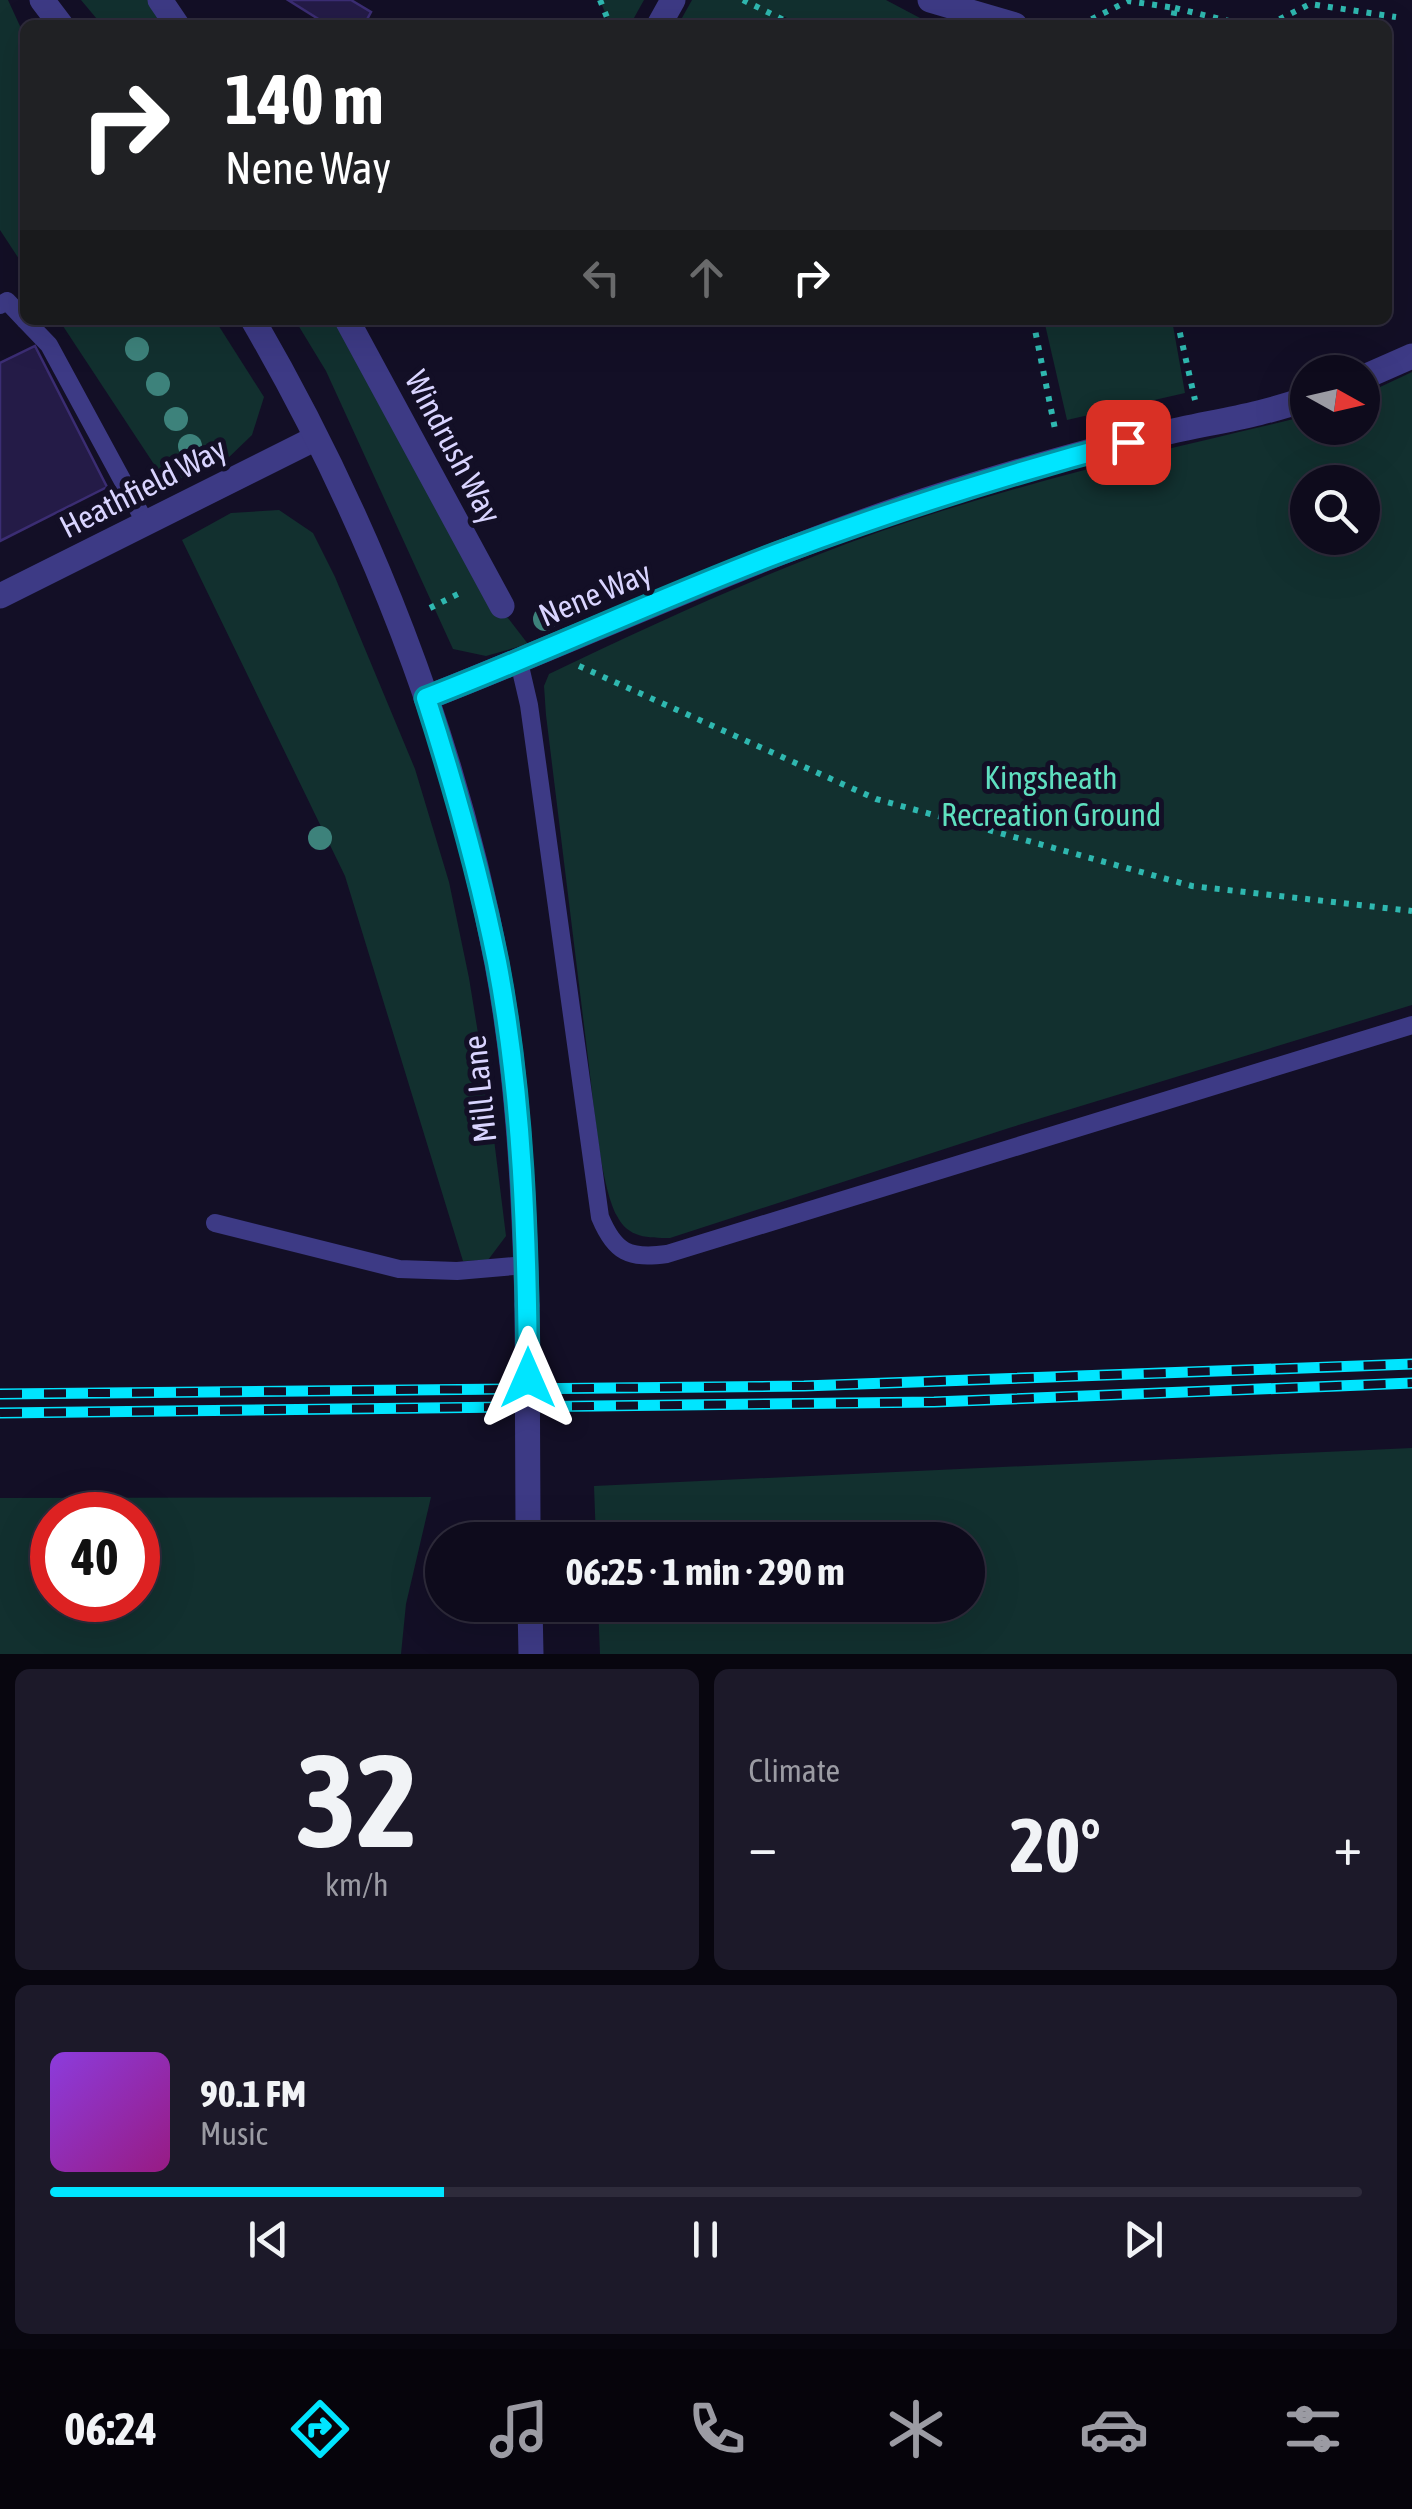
<!DOCTYPE html>
<html lang="en">
<head>
<meta charset="utf-8">
<style>
  body { margin:0; font-family:"Asap Condensed",sans-serif; background:#1c1929; color:#f1f3f6; height:100vh; display:flex; flex-direction:column; font-size:38px; white-space:nowrap }
  * { box-sizing:border-box; margin:0 }
  p { font-size:32px; color:#9b9ba3 }
  .icon { flex:none; width:55px; height:55px; fill:none; stroke:currentColor; stroke-width:2; stroke-linecap:round; stroke-linejoin:round }
  .map { position:relative; height:1654px; overflow:hidden }
  .side { display:flex; flex-direction:column; gap:15px; padding:15px; background:#08060f; flex:1 }
  .side>* { flex:none }
  .top-card { position:absolute; left:20px; top:20px; width:1372px; height:305px; border-radius:15px; box-shadow:0 10px 40px #0002,0 0 0 2px #2e2b3b; background:#202124; color:#fff; overflow:hidden }
  .needle { width:65px; rotate:98deg }
  .tools { position:absolute; left:1290px; top:355px; display:grid; gap:20px }
  .tools a { display:grid; place-items:center; width:90px; height:90px; border-radius:50%; background:#0e0b1c; box-shadow:0 10px 40px #0002,0 0 0 2px #2e2b3b; font-size:50px }
  .speed { position:absolute; left:30px; top:1492px; display:flex; gap:20px; font-size:50px; font-weight:700; text-align:center }
  .speed>* { display:grid; place-content:center; width:130px; height:130px; border-radius:50%; background:#0e0b1c; box-shadow:0 10px 40px #0002,0 0 0 2px #2e2b3b; line-height:1 }
  .speed .limit { border:15px solid #d22; background:#fff; color:#111 }
  .pin { position:absolute; display:grid; place-items:center; width:85px; height:85px; color:#fff; margin:-42px; border-radius:20px; box-shadow:0 5px 15px #0006 }
  .me { position:absolute; width:110px; margin:-55px; rotate:0deg; stroke-linejoin:round; filter:drop-shadow(0 0 8px #0008) }
  .turn { display:flex; align-items:center; gap:35px; height:210px; padding:0 40px; font-size:45px }
  .turn .icon { width:130px; height:130px; stroke-width:2.5 }
  .turn b { display:block; font-size:70px; line-height:85px }
  .lanes { display:flex; align-items:center; height:95px; padding:0 40px; background:#0003; justify-content:center; gap:50px; direction:ltr }
  .lanes .off { opacity:.35 }
  .big { font-size:75px; font-weight:700; line-height:1.1 }
  .side .widget { flex:1; display:flex; flex-direction:column; justify-content:center; gap:15px; min-width:0; padding:0 35px; border-radius:15px; background:#1c1929 }
  .side .dial { align-items:center; gap:0 }
  .dial b { font-size:130px; line-height:1 }
  .song { display:flex; align-items:center; gap:30px }
  .cover { width:120px; height:120px; border-radius:15px; background:linear-gradient(135deg,hsl(270 70% 55%),hsl(310 70% 35%)) }
  .played { height:10px; border-radius:5px; background:linear-gradient(90deg,#00e5ff 30%,#2e2b3b 30%) }
  .keys { display:flex; justify-content:space-around; direction:ltr }
  .heat { display:flex; justify-content:space-between; align-items:center; font-size:55px; direction:ltr }
  .side .tiles { flex:1; display:grid; gap:15px; grid-template-columns:1fr 1fr }
  .widget:last-child { grid-column:span 2 }
  .trip { position:absolute; left:425px; top:1522px; width:560px; height:100px; border-radius:50px; background:#0e0b1c; box-shadow:0 10px 40px #0002,0 0 0 2px #2e2b3b; font-weight:700; line-height:100px; text-align:center }
  .dock { display:flex; height:160px; justify-content:space-around; align-items:center; background:#06040b; color:#9b9ba3 }
  .dock .icon { width:70px; height:70px }
  .dock .selected { color:#00e5ff }
  .dock b { font-size:45px; color:#f1f3f6 }
  .map>svg:first-child { display:block }
</style>
</head>
<body>
<div class="map">
<svg width="1412" height="1654" viewBox="0 0 1412 1654">
  <rect width="100%" height="100%" fill="#130f26"/>
  <g fill="#12302f" fill-rule="evenodd">
    <polygon points="0,0 8,0 25,37 25,268 0,230"/>
    <polygon points="81,0 151,0 168,25 102,25"/>
    <polygon points="600,0 644,0 630,25 610,25"/>
    <polygon points="692,0 886,0 920,18 949,25 800,25 785,17 761,25 678,25"/>
    <polygon points="59,320 215,320 264,397 252,435 225,461 167,484"/>
    <polygon points="295,320 341,320 491,596 528,644 486,656 453,649 326,371"/>
    <polygon points="1044,320 1172,320 1185,393 1067,420"/>
    <path d="M1412,372V1005L1009,1128L670,1238C648,1238 628,1238 617,1216C600,1185 593,1096 588,1058C574,944 560,829 546,715L544,686L549,674C657,622 764,573 876,533C1017,483 1163,450 1307,416L1308,428H1362L1363,395ZM1308,482H1362V538H1308Z"/>
    <polygon points="279,510 313,533 335,577 415,769 449,882 469,978 490,1107 506,1236 488,1260 463,1261 345,876 182,540 231,513"/>
    <polygon points="1412,1448 1412,1654 600,1654 598,1605 968,1605 968,1540 596,1540 594,1486"/>
    <path d="M431,1497L406,1604L401,1654H0V1498ZM138,1515V1600H52V1515Z"/>
  </g>
  <g fill="#241b47" stroke="#3b2d73" stroke-width="2.5">
    <polygon points="288,0 351,0 371,12 364,25 328,25"/>
    <polygon points="35,346 107,487 0,541 0,363"/>
  </g>
  <g fill="none" stroke-linecap="round" stroke-linejoin="round">
    <g stroke="#2fb8b0" stroke-width="6" stroke-dasharray="5 8" stroke-linecap="butt">
      <polyline points="600,0 610,25"/>
      <polyline points="743,0 794,25"/>
      <polyline points="1175,8 1245,25"/>
      <polyline points="766,25 781,20"/>
      <polyline points="1080,25 1128,1 1175,8 1172,25"/>
      <polyline points="1268,25 1310,4 1396,17"/>
      <polyline points="1033,320 1056,434"/>
      <polyline points="1177,320 1195,400"/>
      <polyline points="430,608 464,591"/>
      <polyline points="579,666 876,799 1192,886 1412,911"/>
    </g>
    <g stroke="#3d3a85" stroke-width="18">
      <polyline points="0,305 7,301 25,320"/>
      <polyline points="25,320 49,345 145,522"/>
      <path d="M519,662L529,705L600,1217C615,1253 629,1259 667,1254L1412,1025"/>
      <polyline points="215,1223 399,1269 457,1271 526,1265"/>
    </g>
    <g stroke="#3d3a85" stroke-width="25">
      <polyline points="160,0 177,25"/>
      <polyline points="930,0 1015,25"/>
      <polyline points="659,25 673,0"/>
      <polyline points="347,320 502,606"/>
      <polyline points="1362,378 1412,356"/>
      <polyline points="0,596 316,438"/>
      <path d="M426,698C600,630 770,549 948,493C1018,471 1089,450 1160,434C1210,422 1260,416 1308,398"/>
    </g>
    <g stroke="#3d3a85" stroke-width="25">
      <polyline points="42,0 61,25"/>
      <path d="M253,320C368,518 455,739 497,964C518,1076 524,1191 527,1305"/>
      <polyline points="530,1605 531,1654"/>
    </g>
    <defs>
      <g id="rail">
        <polyline points="0,1394 804,1386 1412,1364"/>
        <polyline points="0,1413 934,1402 1412,1383"/>
      </g>
    </defs>
    <use href="#rail" stroke="#00e5ff" stroke-width="11"/>
    <use href="#rail" stroke="#130f26" stroke-width="8" stroke-dasharray="22" stroke-linecap="butt"/>
    <polyline stroke="#3d3a85" stroke-width="25" points="527,1305 528,1526"/>
  </g>
  <g fill="#3d827b">
    <circle cx="137" cy="349" r="12"/>
    <circle cx="158" cy="384" r="12"/>
    <circle cx="176" cy="419" r="12"/>
    <circle cx="190" cy="446" r="12"/>
    <circle cx="545" cy="619" r="12"/>
    <circle cx="320" cy="838" r="12"/>
  </g>
  <g fill="none" stroke-linecap="round" stroke-linejoin="round">
    <defs>
      <path id="route" d="M528,1378C527,1240 523,1099 497,962C479,873 454,785 426,698C545,652 660,598 779,553C894,510 1010,473 1128,442"/>
    </defs>
    <use href="#route" stroke="#0095a6" stroke-width="25"/>
    <use href="#route" stroke="#00e5ff" stroke-width="18"/>
  </g>
  <g text-anchor="middle" stroke-width="10" stroke-linejoin="round" paint-order="stroke">
    <g font-size="32" fill="#d9d4ff" stroke="#130f26">
      <text transform="translate(453 447) rotate(62)" y="11">Windrush Way</text>
      <text transform="translate(143 488) rotate(-27)" y="11">Heathfield Way</text>
      <text transform="translate(595 594) rotate(-23)" y="11">Nene Way</text>
      <text transform="translate(480 1089) rotate(-96)" y="11">Mill Lane</text>
    </g>
    <g font-size="32" fill="#5fe0c0" stroke="#130f26">
      <text x="1051" y="789">Kingsheath<tspan x="1051" dy="37">Recreation Ground</tspan></text>
    </g>
  </g>
</svg>
<div class="tools">
<a><svg class="needle" viewBox="-14 -14 28 28"><path d="M0-13l5 13h-10z" fill="#e53935"/><path d="M0 13l5-13h-10z" fill="#9b9ba3"/></svg></a>
<a><svg class="icon" aria-label="search" viewBox="0 0 24 24"><circle cx="10" cy="10" r="6"/><path d="M15 15l6 6"/></svg></a>
</div>
<div class="speed"><div class="limit">40</div></div>
<div class="pin" style="left:1128px;top:442px;background:#d93025"><svg class="icon" aria-label="arrive" viewBox="0 0 24 24"><path d="M6 21V4h12l-3 4 3 4H6"/></svg></div>
<svg class="me" style="left:528px;top:1378px" viewBox="-20 -20 40 40"><path d="M0-17L14 15 0 8-14 15z" fill="#00e5ff" stroke="#fff" stroke-width="4"/></svg>
<div class="trip">06:25 · 1 min · 290 m</div>
<div class="top-card">
<div class="turn"><svg class="icon" aria-label="right" viewBox="0 0 24 24"><path d="M7 20v-9h11M14 6l5 5-5 5"/></svg><div><b>140 m</b>Nene Way</div></div>
<div class="lanes"><svg class="icon off" aria-label="left" viewBox="0 0 24 24"><path d="M17 20v-9H6M10 6l-5 5 5 5"/></svg><svg class="icon off" aria-label="ahead" viewBox="0 0 24 24"><path d="M12 20V5M6 11l6-6 6 6"/></svg><svg class="icon" aria-label="right" viewBox="0 0 24 24"><path d="M7 20v-9h11M14 6l5 5-5 5"/></svg></div>
</div>
</div>
<section class="side">
<div class="tiles">
<div class="widget dial"><b>32</b><p>km/h</p></div>
<div class="widget"><p>Climate</p>
<div class="heat"><a>−</a><b class="big">20°</b><a>+</a></div>
</div>
<div class="widget">
<div class="song"><i class="cover"></i><div><b>90.1 FM</b><p>Music</p></div></div>
<div class="played"></div>
<div class="keys"><svg class="icon" aria-label="previous" viewBox="0 0 24 24"><path d="M18 5L8 12l10 7zM5 5v14"/></svg><svg class="icon" aria-label="pause" viewBox="0 0 24 24"><path d="M8 5v14M16 5v14"/></svg><svg class="icon" aria-label="next" viewBox="0 0 24 24"><path d="M6 5l10 7-10 7zM19 5v14"/></svg></div>
</div>
</div>
</section>
<nav class="dock">
<b>06:24</b>
<svg class="icon selected" aria-label="directions" viewBox="0 0 24 24"><path d="M12 3l9 9-9 9-9-9zM9 14v-3h6M13 9l2 2-2 2"/></svg>
<svg class="icon" aria-label="music" viewBox="0 0 24 24"><path d="M9 18V5l10-2v13"/><circle cx="6" cy="18" r="3"/><circle cx="16" cy="16" r="3"/></svg>
<svg class="icon" aria-label="phone" viewBox="0 0 24 24"><path d="M5 4h4l2 5-3 2q2 4 5 5l2-3 5 2v4C11 20 4 13 5 4z"/></svg>
<svg class="icon" aria-label="climate" viewBox="0 0 24 24"><path d="M12 3v18M4 7l16 10M4 17L20 7"/></svg>
<svg class="icon" aria-label="car" viewBox="0 0 24 24"><path d="M5 17H2v-5l4-1 3-4h7l3 4 3 1v5h-3M9 17h6M6 11h13"/><circle cx="7" cy="17" r="2"/><circle cx="17" cy="17" r="2"/></svg>
<svg class="icon" aria-label="filters" viewBox="0 0 24 24"><path d="M4 7h16M4 17h16"/><circle cx="9" cy="7" r="2"/><circle cx="15" cy="17" r="2"/></svg>
</nav>
</body>
</html>
